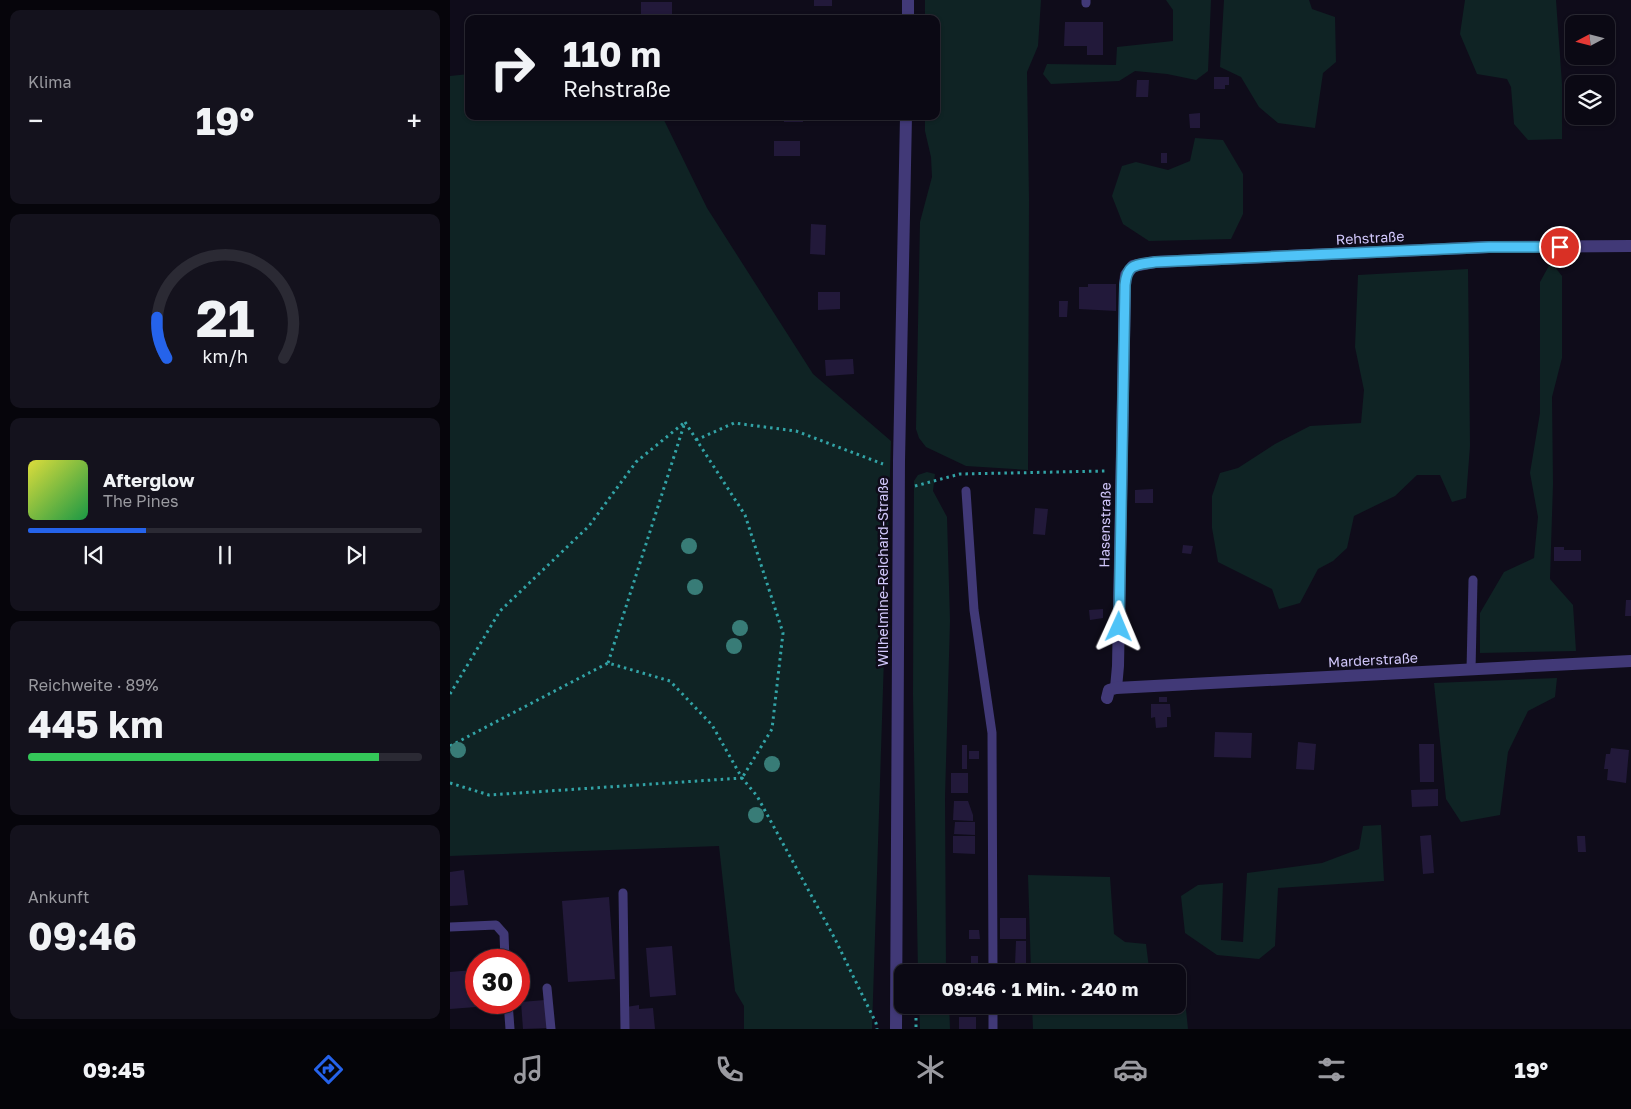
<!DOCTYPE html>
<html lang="de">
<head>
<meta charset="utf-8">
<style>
  body { margin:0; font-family:"Golos Text",sans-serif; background:#14121d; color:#f1f3f6; height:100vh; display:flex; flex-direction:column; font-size:19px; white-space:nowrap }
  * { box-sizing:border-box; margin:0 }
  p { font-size:16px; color:#9a9aa0 }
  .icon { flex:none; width:28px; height:28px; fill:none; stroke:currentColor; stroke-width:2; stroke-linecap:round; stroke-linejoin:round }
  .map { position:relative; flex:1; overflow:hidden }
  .drawer { display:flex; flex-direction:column; gap:10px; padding:10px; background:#06050b; width:450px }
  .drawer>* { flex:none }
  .hud { position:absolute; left:15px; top:15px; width:475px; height:105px; border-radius:10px; box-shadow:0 1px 4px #0004,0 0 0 1px #2b2a34; background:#0b0914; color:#f1f3f6; overflow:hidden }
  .needle { width:32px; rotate:263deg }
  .controls { position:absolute; left:1115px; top:15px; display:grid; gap:10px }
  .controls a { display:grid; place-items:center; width:50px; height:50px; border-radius:10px; background:#0b0914; box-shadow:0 1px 4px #0004,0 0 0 1px #2b2a34; font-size:25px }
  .speed { position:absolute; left:15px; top:949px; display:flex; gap:10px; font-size:25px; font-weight:700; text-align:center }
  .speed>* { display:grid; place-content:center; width:65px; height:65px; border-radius:50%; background:#0b0914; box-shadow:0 1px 4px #0004,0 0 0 1px #2b2a34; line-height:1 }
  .speed .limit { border:8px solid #d22; background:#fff; color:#111 }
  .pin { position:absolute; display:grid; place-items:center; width:42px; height:42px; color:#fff; margin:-21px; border:2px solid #fff; border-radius:50%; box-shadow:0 1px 5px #0007 }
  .me { position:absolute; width:55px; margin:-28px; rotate:1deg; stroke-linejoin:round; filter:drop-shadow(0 0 4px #0008) }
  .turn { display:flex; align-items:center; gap:18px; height:105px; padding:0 15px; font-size:22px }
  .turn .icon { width:65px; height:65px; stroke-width:2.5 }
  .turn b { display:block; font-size:35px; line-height:42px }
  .big { font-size:38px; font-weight:700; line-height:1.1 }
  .drawer .tile { flex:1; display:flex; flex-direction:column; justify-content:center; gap:8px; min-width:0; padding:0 18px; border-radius:10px; background:#14121d }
  .drawer .dial { align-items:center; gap:0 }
  .dial svg { height:130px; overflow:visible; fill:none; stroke:#2b2a34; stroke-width:7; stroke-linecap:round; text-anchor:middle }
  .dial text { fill:#f1f3f6; stroke:none }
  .song { display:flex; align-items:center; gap:15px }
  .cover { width:60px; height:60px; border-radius:8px; background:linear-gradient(135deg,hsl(60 70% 55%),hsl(140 70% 35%)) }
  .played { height:5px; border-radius:2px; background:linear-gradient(90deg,#2563eb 30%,#2b2a34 30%) }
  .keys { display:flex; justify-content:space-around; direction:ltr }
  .heat { display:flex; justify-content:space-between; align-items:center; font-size:28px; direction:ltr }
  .charge { height:8px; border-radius:4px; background:linear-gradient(90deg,#34c759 89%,#2b2a34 0) }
  .trip { position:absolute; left:444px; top:964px; width:292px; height:50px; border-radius:10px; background:#0b0914; box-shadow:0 1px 4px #0004,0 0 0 1px #2b2a34; font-weight:700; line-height:50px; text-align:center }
  .tabs { display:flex; height:80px; justify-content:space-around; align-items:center; background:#040408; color:#9a9aa0 }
  .tabs .icon { width:35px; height:35px }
  .tabs .selected { color:#2563eb }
  .tabs b { font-size:22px; color:#f1f3f6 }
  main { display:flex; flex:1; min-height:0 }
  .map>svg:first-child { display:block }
</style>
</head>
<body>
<main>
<section class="drawer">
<div class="tile"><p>Klima</p>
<div class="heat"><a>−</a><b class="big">19°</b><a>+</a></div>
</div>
<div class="tile dial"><svg viewBox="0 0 100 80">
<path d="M14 69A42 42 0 1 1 86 69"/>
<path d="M14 69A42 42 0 0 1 8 44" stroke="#2563eb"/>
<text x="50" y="56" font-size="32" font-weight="700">21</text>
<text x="50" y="72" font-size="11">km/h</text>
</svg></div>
<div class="tile">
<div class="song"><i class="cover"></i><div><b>Afterglow</b><p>The Pines</p></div></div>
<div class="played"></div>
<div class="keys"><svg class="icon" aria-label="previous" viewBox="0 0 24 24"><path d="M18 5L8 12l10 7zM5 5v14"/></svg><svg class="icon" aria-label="pause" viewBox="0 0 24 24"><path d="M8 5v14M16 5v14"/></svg><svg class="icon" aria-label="next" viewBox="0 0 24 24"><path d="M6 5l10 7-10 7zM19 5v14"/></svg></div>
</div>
<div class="tile"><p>Reichweite · 89%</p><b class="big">445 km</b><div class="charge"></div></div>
<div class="tile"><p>Ankunft</p><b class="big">09:46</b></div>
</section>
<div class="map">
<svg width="1181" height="1029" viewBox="0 0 1181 1029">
  <rect width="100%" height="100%" fill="#0f0c1a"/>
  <g fill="#0f2324">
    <polygon points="475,0 591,0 588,46 577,72 579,200 578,470 516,466 476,447 469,438 466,429 470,222 482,177 481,157 475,131 475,116 486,116 486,19 475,19"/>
    <polygon points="716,0 761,0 758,71 746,80 717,74 685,71 669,81 601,84 593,74 597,64 666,65 667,47 723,41 723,10"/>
    <polygon points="774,0 859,0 862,9 885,17 886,62 873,73 865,128 828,123 809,107 791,77 770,67"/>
    <polygon points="1015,0 1106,0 1112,84 1112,139 1078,140 1064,124 1061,87 1057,79 1027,74 1010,34"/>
    <polygon points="19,74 19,116 212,116 257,208 363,374 441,441 422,1029 294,1029 294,1006 285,991 269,846 0,856 0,76"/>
    <polygon points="745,138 773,140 793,174 793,214 781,239 699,241 673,224 662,196 672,166 686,162 718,170 740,161"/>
    <polygon points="1101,262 1112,276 1112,358 1102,397 1103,484 1100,579 1123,605 1126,651 1030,653 1030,613 1054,572 1084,558 1088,517 1080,473 1090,413 1090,282"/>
    <polygon points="1018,269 1020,446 1016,498 1002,502 990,475 967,475 945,496 904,516 897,548 883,561 868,569 850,603 829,609 822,589 768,562 762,528 762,496 770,473 788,468 825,444 860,426 911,423 914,390 905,347 908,275"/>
    <polygon points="477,472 485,474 483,491 497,517 500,621 495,797 496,972 468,972 463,694 464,481 468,475"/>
    <polygon points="1107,678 1105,697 1078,711 1058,752 1050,815 1011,822 996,799 984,683"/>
    <polygon points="931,825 934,881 828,888 825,946 809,959 767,955 735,933 731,896 748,885 773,883 771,940 793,942 797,873 872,863 909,849 913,826"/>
    <polygon points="578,875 660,877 664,934 675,942 696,944 699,968 687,972 581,972"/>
    <polygon points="728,989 734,990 738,1029 583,1029 582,1005 728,1005"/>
    <polygon points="469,1005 499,1005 500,1029 470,1029"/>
  </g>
  <g fill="#22193a">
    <rect x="364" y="0" width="18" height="6"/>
    <rect x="191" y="2" width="31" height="14"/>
    <polygon points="615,22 653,22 653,55 637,55 637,46 614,46"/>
    <polygon points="764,77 779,77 779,85 775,85 775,89 764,89"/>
    <polygon points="687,80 699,80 698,97 686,97"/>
    <polygon points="750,113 750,128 740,128 739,114"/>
    <rect x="334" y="116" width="19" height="6"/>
    <rect x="324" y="141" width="26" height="15"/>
    <rect x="711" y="153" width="6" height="10"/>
    <polygon points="361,224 376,225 375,255 360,254"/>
    <polygon points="638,284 666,284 666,311 629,309 629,287 638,287"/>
    <polygon points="368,292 390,292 390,309 368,310"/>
    <polygon points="609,301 618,301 617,317 609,317"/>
    <polygon points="403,359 404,374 376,376 375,360"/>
    <polygon points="703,489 703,503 685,503 685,490"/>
    <polygon points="585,508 598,509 595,535 583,534"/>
    <polygon points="733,545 743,546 741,554 732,553"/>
    <polygon points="1104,547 1114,547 1114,550 1131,550 1131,561 1104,561"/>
    <polygon points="1176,600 1181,600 1181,616 1175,616"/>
    <polygon points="653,609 653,618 640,620 639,610"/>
    <rect x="709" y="697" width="8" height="5"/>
    <polygon points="701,704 720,704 721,717 717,717 717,727 706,728 705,717 701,718"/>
    <polygon points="765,732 802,733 801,758 764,757"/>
    <polygon points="848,742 866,744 864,770 846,769"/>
    <polygon points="969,744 984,744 984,782 970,782"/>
    <rect x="512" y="745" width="5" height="24"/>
    <polygon points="1161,748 1179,750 1176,783 1157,780 1158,769 1154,769 1156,754 1160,754"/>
    <rect x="519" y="751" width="10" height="8"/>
    <rect x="501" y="773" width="17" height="20"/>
    <polygon points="988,789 988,806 962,807 961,790"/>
    <polygon points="504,801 518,801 523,815 523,821 503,820"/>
    <polygon points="505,822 525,822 525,835 504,834"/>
    <polygon points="981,835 984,873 973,874 970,836"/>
    <polygon points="503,836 525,836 525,854 503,853"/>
    <polygon points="1127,836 1135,836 1136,852 1128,852"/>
    <polygon points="14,870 18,905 0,906 0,872"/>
    <polygon points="159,897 165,979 118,982 112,901"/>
    <rect x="550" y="918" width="26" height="21"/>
    <polygon points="519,930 529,930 530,939 519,939"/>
    <polygon points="566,941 576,941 576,966 565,965"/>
    <polygon points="222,946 226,995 200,997 196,948"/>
    <rect x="521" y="956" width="7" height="8"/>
    <polygon points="23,970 26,1007 0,1009 0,972"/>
    <polygon points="95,1000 98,1028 73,1029 71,1002"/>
    <polygon points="189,1005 189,1009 203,1008 205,1029 179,1029 176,1007"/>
    <rect x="509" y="1017" width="17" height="12"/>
  </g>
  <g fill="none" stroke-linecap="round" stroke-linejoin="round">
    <g stroke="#32a3a6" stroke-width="3" stroke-dasharray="2.5 4" stroke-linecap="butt">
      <polyline points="235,422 295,515 333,633 322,729 292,778"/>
      <polyline points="246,440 284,423 346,431 433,464"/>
      <polyline points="465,486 510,474 655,471"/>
      <polyline points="158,663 235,422"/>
      <polyline points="0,694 50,611 139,526 186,462 235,422"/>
      <polyline points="0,746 158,663 220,681 262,725 292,778 307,796 384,937 426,1023 427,1029"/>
      <polyline points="0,783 39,795 292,778"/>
      <polyline points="466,1005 466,1029"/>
    </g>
    <g stroke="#413977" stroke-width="9">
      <polyline points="636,3 636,0"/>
      <polyline points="516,491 524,610 542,733 543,972"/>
      <polyline points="1021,670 1023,580"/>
      <polyline points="173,893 175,1029"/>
      <polyline points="0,927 46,925 54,934 55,960"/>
      <polyline points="97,988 101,1029"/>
      <polyline points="58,1002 60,1029"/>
      <polyline points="543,1005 543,1029"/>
    </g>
    <g stroke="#413977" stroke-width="12">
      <polyline points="666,688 668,666 675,285 676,275 683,266 705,262 1039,247 1181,246"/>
      <polyline points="657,698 659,690 666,688 1181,661"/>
    </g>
    <g stroke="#413977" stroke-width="12">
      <polyline points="458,19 458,0"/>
      <polyline points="446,1029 449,461 456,116"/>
    </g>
  </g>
  <g fill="#387c77">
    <circle cx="239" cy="546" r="8"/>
    <circle cx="245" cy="587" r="8"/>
    <circle cx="290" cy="628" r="8"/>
    <circle cx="284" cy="646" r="8"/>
    <circle cx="8" cy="750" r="8"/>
    <circle cx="322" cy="764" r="8"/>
    <circle cx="306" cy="815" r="8"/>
  </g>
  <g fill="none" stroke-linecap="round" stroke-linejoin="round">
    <defs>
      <path id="route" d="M669,627L675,285C677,263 686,265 705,262L1039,247H1110"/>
    </defs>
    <use href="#route" stroke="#337fa1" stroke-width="12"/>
    <use href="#route" stroke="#4fc3f7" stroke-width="9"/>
  </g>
  <g text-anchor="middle" stroke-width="5" stroke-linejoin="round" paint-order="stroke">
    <g font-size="14" fill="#d2c8fc" stroke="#0f0c1a">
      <text transform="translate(920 238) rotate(-3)" y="5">Rehstraße</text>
      <text transform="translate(655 525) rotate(-89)" y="5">Hasenstraße</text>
      <text transform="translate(433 572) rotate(-90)" y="5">Wilhelmine-Reichard-Straße</text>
      <text transform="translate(923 660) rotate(-3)" y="5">Marderstraße</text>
    </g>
  </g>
</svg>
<div class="controls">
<a><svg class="needle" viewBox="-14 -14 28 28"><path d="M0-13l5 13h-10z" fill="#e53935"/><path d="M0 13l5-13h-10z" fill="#9a9aa0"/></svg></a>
<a><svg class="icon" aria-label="layers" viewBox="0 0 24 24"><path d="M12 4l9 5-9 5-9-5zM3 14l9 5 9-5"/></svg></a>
</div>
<div class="speed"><div class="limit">30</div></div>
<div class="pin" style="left:1110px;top:247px;background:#d93025"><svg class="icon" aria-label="arrive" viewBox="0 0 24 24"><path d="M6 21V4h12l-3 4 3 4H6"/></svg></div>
<svg class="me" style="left:669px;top:627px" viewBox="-20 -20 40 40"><path d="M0-17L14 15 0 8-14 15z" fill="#4fc3f7" stroke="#fff" stroke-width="4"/></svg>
<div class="trip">09:46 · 1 Min. · 240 m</div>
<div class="hud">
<div class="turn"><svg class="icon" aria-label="right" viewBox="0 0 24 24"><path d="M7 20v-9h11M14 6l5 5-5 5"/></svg><div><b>110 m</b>Rehstraße</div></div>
</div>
</div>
</main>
<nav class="tabs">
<b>09:45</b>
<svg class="icon selected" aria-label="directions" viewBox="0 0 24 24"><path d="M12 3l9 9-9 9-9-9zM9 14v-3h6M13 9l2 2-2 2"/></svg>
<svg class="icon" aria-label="music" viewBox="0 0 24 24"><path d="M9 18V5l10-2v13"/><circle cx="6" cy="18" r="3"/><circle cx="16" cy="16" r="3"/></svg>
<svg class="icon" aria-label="phone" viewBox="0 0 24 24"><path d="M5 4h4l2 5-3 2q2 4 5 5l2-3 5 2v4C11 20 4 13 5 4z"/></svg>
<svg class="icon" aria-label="climate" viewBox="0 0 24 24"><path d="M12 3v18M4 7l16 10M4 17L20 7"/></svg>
<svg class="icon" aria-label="car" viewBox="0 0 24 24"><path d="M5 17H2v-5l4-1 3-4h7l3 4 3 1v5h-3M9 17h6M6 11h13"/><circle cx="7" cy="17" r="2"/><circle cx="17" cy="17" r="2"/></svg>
<svg class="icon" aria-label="filters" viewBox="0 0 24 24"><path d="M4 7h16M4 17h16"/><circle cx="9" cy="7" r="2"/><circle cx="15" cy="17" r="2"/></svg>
<b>19°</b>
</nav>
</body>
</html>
